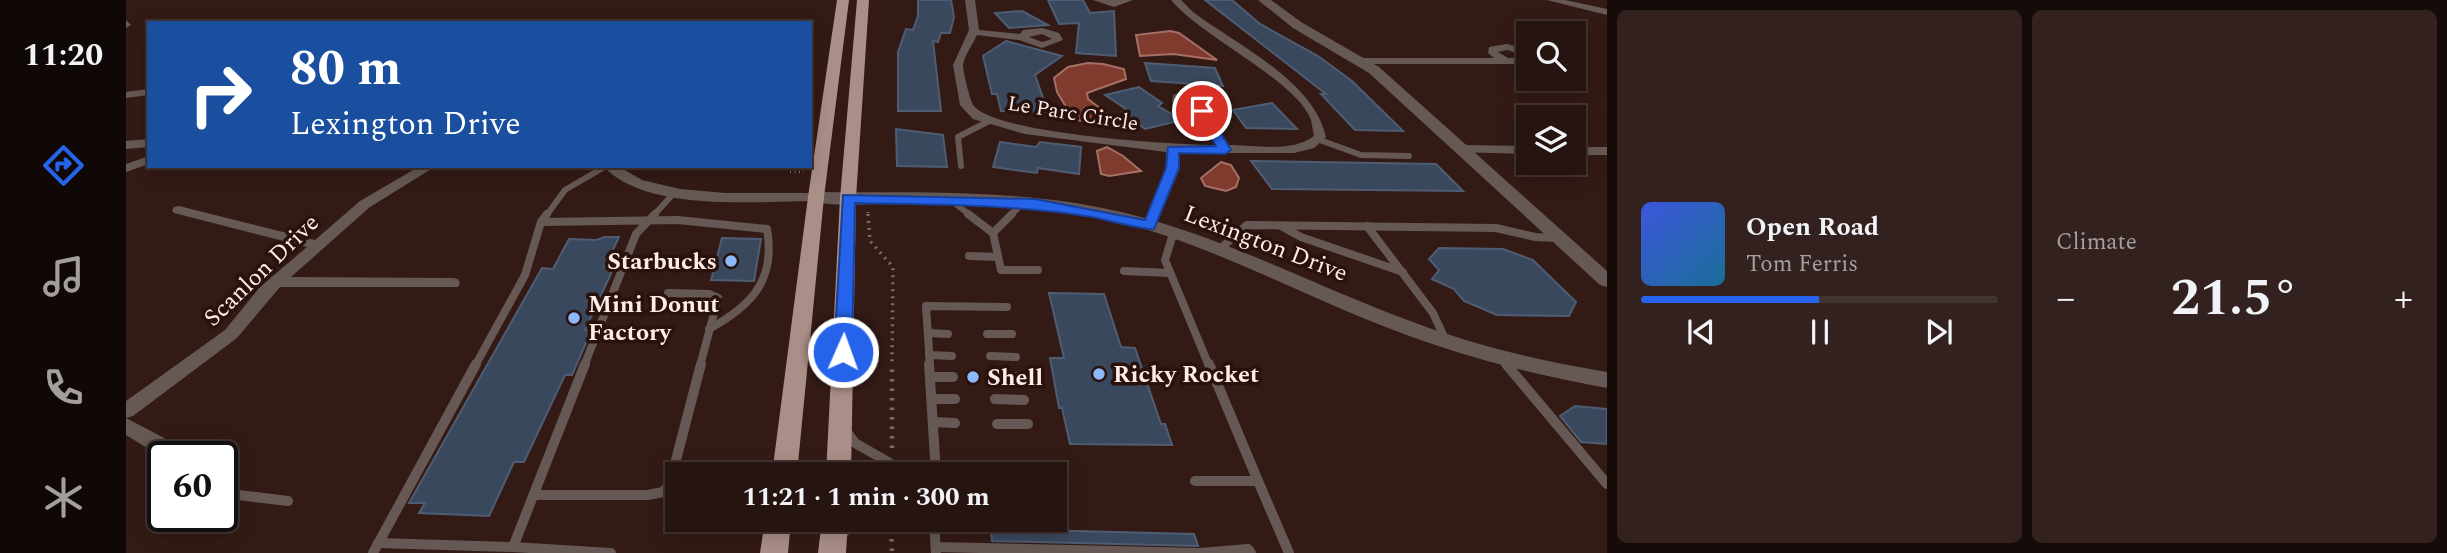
<!DOCTYPE html>
<html lang="en">
<head>
<meta charset="utf-8">
<style>
  body { margin:0; font-family:Spectral,serif; background:#32211e; color:#f1f3f6; height:100vh; display:flex; flex-direction:column; font-size:26px; white-space:nowrap }
  * { box-sizing:border-box; margin:0 }
  p { font-size:23px; color:#a49e9f }
  .icon { flex:none; width:38px; height:38px; fill:none; stroke:currentColor; stroke-width:2; stroke-linecap:round; stroke-linejoin:round }
  .map { position:relative; flex:1; overflow:hidden }
  .sheet { display:flex; flex-direction:column; gap:10px; padding:10px; background:#150b09; width:840px }
  .sheet>* { flex:none }
  .hud { position:absolute; left:21px; top:21px; width:665px; height:147px; border-radius:0px; box-shadow:0 4px 18px #0003,0 0 0 2px #423330; background:#1a4fa0; color:#fff; overflow:hidden }
  .buttons { position:absolute; left:1390px; top:21px; display:grid; gap:14px }
  .buttons a { display:grid; place-items:center; width:70px; height:70px; border-radius:0px; background:#261410; box-shadow:0 4px 18px #0003,0 0 0 2px #423330; font-size:35px }
  .speed { position:absolute; left:21px; top:441px; display:flex; gap:14px; font-size:35px; font-weight:700; text-align:center }
  .speed>* { display:grid; place-content:center; width:91px; height:91px; border-radius:50%; background:#261410; box-shadow:0 4px 18px #0003,0 0 0 2px #423330; line-height:1 }
  .speed .limit { border:4px solid #111; border-radius:10px; background:#fff; color:#111 }
  .pin { position:absolute; display:grid; place-items:center; width:60px; height:60px; color:#fff; margin:-30px; border:4px solid #fff; border-radius:50%; box-shadow:0 2px 7px #0007 }
  .me { position:absolute; width:77px; margin:-38px; rotate:2deg; stroke-linejoin:round; filter:drop-shadow(0 0 5px #0008) }
  .turn { display:flex; align-items:center; gap:24px; height:147px; padding:0 28px; font-size:32px }
  .turn .icon { width:91px; height:91px; stroke-width:2.5 }
  .turn b { display:block; font-size:49px; line-height:60px }
  .big { font-size:52px; font-weight:700; line-height:1.1 }
  .sheet .card { flex:1; display:flex; flex-direction:column; justify-content:center; gap:10px; min-width:0; padding:0 24px; border-radius:10px; background:#32211e }
  .song { display:flex; align-items:center; gap:21px }
  .cover { width:84px; height:84px; border-radius:10px; background:linear-gradient(135deg,hsl(230 70% 55%),hsl(200 70% 35%)) }
  .played { height:7px; border-radius:4px; background:linear-gradient(90deg,#2563eb 50%,#423330 50%) }
  .keys { display:flex; justify-content:space-around; direction:ltr }
  .heat { display:flex; justify-content:space-between; align-items:center; font-size:38px; direction:ltr }
  .sheet .tiles { flex:1; display:grid; gap:10px; grid-template-columns:repeat(2,1fr) }
  .trip { position:absolute; left:539px; top:462px; width:402px; height:70px; border-radius:0px; background:#261410; box-shadow:0 4px 18px #0003,0 0 0 2px #423330; font-weight:700; line-height:70px; text-align:center }
  main { display:flex; flex:1; min-height:0 }
  .menu { display:flex; flex-direction:column; width:126px; justify-content:space-around; align-items:center; background:#0f0806; color:#a49e9f }
  .menu .icon { width:49px; height:49px }
  .menu .selected { color:#2563eb }
  .menu b { font-size:32px; color:#f1f3f6 }
  .map>svg:first-child { display:block }
</style>
</head>
<body>
<main>
<nav class="menu">
<b>11:20</b>
<svg class="icon selected" aria-label="directions" viewBox="0 0 24 24"><path d="M12 3l9 9-9 9-9-9zM9 14v-3h6M13 9l2 2-2 2"/></svg>
<svg class="icon" aria-label="music" viewBox="0 0 24 24"><path d="M9 18V5l10-2v13"/><circle cx="6" cy="18" r="3"/><circle cx="16" cy="16" r="3"/></svg>
<svg class="icon" aria-label="phone" viewBox="0 0 24 24"><path d="M5 4h4l2 5-3 2q2 4 5 5l2-3 5 2v4C11 20 4 13 5 4z"/></svg>
<svg class="icon" aria-label="climate" viewBox="0 0 24 24"><path d="M12 3v18M4 7l16 10M4 17L20 7"/></svg>
</nav>
<div class="map">
<svg width="1481" height="553" viewBox="0 0 1481 553">
  <rect width="100%" height="100%" fill="#331a15"/>
  <g fill="#7f3b2d" stroke="#a57065" stroke-width="2">
    <polygon points="1044,31 1053,33 1091,60 1047,54 1014,56 1010,35"/>
    <polygon points="962,63 977,64 998,69 1000,79 961,93 962,99 980,113 982,121 969,123 938,118 940,107 931,92 928,78 942,67"/>
    <polygon points="981,147 997,156 1015,171 983,176 975,174 971,151"/>
    <polygon points="1095,162 1105,165 1113,178 1110,187 1100,191 1079,186 1075,178"/>
  </g>
  <g fill="#39485d" stroke="#4e5d73" stroke-width="2">
    <polygon points="792,0 825,0 828,17 824,33 815,33 812,42 807,41 815,111 772,111 772,52 780,29 787,30 792,16"/>
    <polygon points="922,0 957,0 964,13 988,11 990,56 950,53 953,23 933,24"/>
    <polygon points="1079,0 1106,0 1134,24 1192,56 1226,81 1277,131 1229,130 1195,94 1200,94"/>
    <polygon points="896,11 922,25 883,28 869,13"/>
    <polygon points="880,41 936,56 909,75 922,112 875,111 871,94 866,94 857,56"/>
    <polygon points="1019,63 1089,68 1097,86 1025,81"/>
    <polygon points="1013,87 1036,103 1032,106 1056,120 1019,129 996,112 1000,109 979,95"/>
    <polygon points="1146,103 1171,129 1120,128 1107,110"/>
    <polygon points="770,129 817,135 821,167 771,166"/>
    <polygon points="874,142 910,147 914,142 955,147 953,174 912,168 911,173 867,167"/>
    <polygon points="1125,161 1310,164 1337,191 1146,189"/>
    <polygon points="479,237 493,237 479,267 488,267 459,330 465,331 456,352 446,375 439,375 398,462 388,462 363,516 293,513 299,503 283,503 416,268 427,269 443,239 470,240"/>
    <polygon points="596,238 635,239 628,281 585,280"/>
    <polygon points="1313,248 1377,249 1407,260 1450,302 1443,316 1371,315 1338,301 1328,289 1306,279 1313,270 1303,259"/>
    <polygon points="923,293 978,294 995,347 1009,348 1035,424 1039,424 1046,445 944,444 936,408 933,408 924,358 938,358"/>
    <polygon points="1449,406 1481,409 1481,444 1455,442 1434,416"/>
    <polygon points="865,529 1068,534 1072,546 866,541"/>
  </g>
  <g fill="none" stroke-linecap="round" stroke-linejoin="round">
    <g stroke="#806a65" stroke-width="2.5" stroke-dasharray="1 3.5" stroke-linecap="butt">
      <polyline points="664,172 678,172"/>
      <polyline points="742,212 742,216"/>
    </g>
    <polyline stroke="#806a65" stroke-width="3.5" stroke-dasharray="2 5" stroke-linecap="butt" points="742,214 744,241 767,267 766,366"/>
    <g stroke="#806a65" stroke-width="4.5" stroke-dasharray="2.5 7" stroke-linecap="butt">
      <polyline points="766,448 766,364"/>
      <polyline points="765,520 766,553"/>
    </g>
    <g stroke="#665955" stroke-width="6">
      <polyline points="1191,139 1235,155 1283,156"/>
      <polyline points="835,166 832,137 863,121"/>
      <polyline points="826,201 845,216"/>
      <polyline points="420,216 439,190 480,166"/>
      <polyline points="527,216 549,192"/>
      <polyline points="884,216 897,203"/>
    </g>
    <g stroke="#665955" stroke-width="8">
      <polyline points="842,214 867,233 875,270 912,270"/>
      <path d="M415,222L552,220L641,229C650,281 625,306 583,329"/>
      <polyline points="1155,226 1175,237 1277,272"/>
      <polyline points="1241,226 1307,313 1319,339"/>
      <polyline points="867,233 886,214"/>
      <polyline points="1047,234 1039,260 1083,366"/>
      <polyline points="1094,249 1121,225 1370,228 1409,237 1431,238"/>
      <polyline points="843,256 872,257"/>
      <polyline points="998,271 1044,273"/>
      <polyline points="542,293 583,294 592,298 574,366"/>
      <polyline points="802,333 822,334"/>
      <polyline points="861,334 886,334"/>
      <polyline points="803,355 826,356"/>
      <polyline points="864,356 890,357"/>
      <polyline points="1376,359 1382,366"/>
      <polyline points="349,366 399,275 415,222 421,214"/>
      <polyline points="458,366 510,234 529,214"/>
      <polyline points="804,366 800,306 881,307"/>
    </g>
    <g stroke="#665955" stroke-width="10">
      <polyline points="459,364 387,547 485,553"/>
      <polyline points="803,364 810,474"/>
      <polyline points="1380,364 1481,484"/>
      <polyline points="804,377 827,377"/>
      <polyline points="867,377 894,377"/>
      <polyline points="806,399 829,399"/>
      <polyline points="869,399 898,400"/>
      <polyline points="807,422 829,423"/>
      <polyline points="871,424 902,424"/>
      <polyline points="720,431 729,443 783,474"/>
      <polyline points="1069,481 1132,481 1083,364"/>
      <polyline points="1132,481 1163,553"/>
      <polyline points="96,493 162,501"/>
      <polyline points="408,495 522,495 537,492 544,483 575,364"/>
      <polyline points="808,520 810,553"/>
      <polyline points="714,536 731,520"/>
      <polyline points="252,543 387,547"/>
      <polyline points="810,547 1074,553 1122,549 1125,553"/>
      <polyline points="247,553 350,364"/>
    </g>
    <g fill="#665955" fill-rule="evenodd">
      <path d="M839,0H849L853,30L894,34L897,30L916,28L933,33L937,40L916,48L893,40L851,35C847,44 838,56 837,65C837,71 844,102 848,106C870,134 1050,145 1090,145L1072,114L1057,110L1046,103L1047,95L1064,89L1095,98L1098,107L1083,114L1102,145C1128,145 1166,153 1188,136C1187,131 1186,125 1185,120C1170,80 1077,38 1045,0H1055L1067,12C1111,45 1188,81 1200,137L1188,148L1168,153H1053L1054,168L1030,226L1023,230L1018,229L1016,226L1040,168V152L899,134L847,119L834,105L827,65L843,30ZM916,34L926,39L916,42L903,37ZM1065,96L1084,100L1086,105L1072,107L1057,101V99Z"/>
      <polygon points="967,0 1007,0 988,7"/>
      <polygon points="1421,0 1439,0 1481,9 1481,15"/>
      <polygon points="0,20 5,25 0,28"/>
      <polygon points="153,20 178,20 183,23 148,23"/>
      <polygon points="1381,44 1402,50 1402,56 1381,50 1372,52 1382,58 1402,58 1402,64 1234,64 1229,61 1234,58 1368,58 1362,53 1363,47"/>
      <polygon points="23,89 23,95 0,98 0,92"/>
      <polygon points="23,139 23,147 0,149 0,141"/>
      <polygon points="1336,145 1402,146 1402,154 1332,152 1330,149"/>
      <rect x="1447" y="147" width="34" height="8"/>
      <polygon points="23,156 23,164 0,172 0,164"/>
      <polygon points="294,166 310,166 244,207 165,277 326,278 332,279 334,283 332,287 154,287 111,338 7,416 0,418 0,401 99,330 134,287 181,247 48,213 46,210 48,207 53,206 189,240 234,201"/>
      <path d="M477,166H492L516,180L554,189L599,193H690L697,197L690,201C630,201 521,213 477,166Z"/>
      <polygon points="0,418 38,438 41,444 41,457 37,457 37,490 30,493 23,490 20,484 21,448 0,435"/>
    </g>
    <g fill="#665955" fill-rule="evenodd">
      <polygon points="1132,0 1145,0 1175,22 1253,67 1481,271 1481,287 1474,285 1243,73 1167,28"/>
      <path d="M690,192C797,193 907,188 1011,216C1106,241 1194,288 1287,322C1350,346 1415,361 1481,372V388C1397,373 1316,351 1237,318C1159,286 1083,246 1001,224C929,205 853,204 779,203C749,203 713,208 684,201L682,197Z"/>
    </g>
    <g fill="#aa8f88" fill-rule="evenodd">
      <polygon points="711,0 723,0 698,197 671,474 646,474 682,197"/>
      <polygon points="731,0 743,0 730,198 725,474 700,474 714,198"/>
      <polygon points="639,520 665,520 662,553 634,553"/>
      <polygon points="696,520 722,520 720,553 692,553"/>
    </g>
  </g>
  <path fill="#2563eb" stroke="#184099" stroke-width="2" d="M1072,109H1080L1105,150L1099,154L1053,153V168L1028,229C1022,231 977,219 966,217C887,204 808,205 729,203L726,352L723,356H711L708,352L717,195L909,199L1019,220L1040,168L1042,147L1090,146L1070,111Z"/>
  <g fill="#8cb9fc" stroke="#29110c" stroke-width="2.5">
    <circle cx="605" cy="261" r="7"/>
    <circle cx="448" cy="318" r="7"/>
    <circle cx="973" cy="374" r="7"/>
    <circle cx="847" cy="377" r="7"/>
  </g>
  <g text-anchor="middle" stroke-width="7" stroke-linejoin="round" paint-order="stroke">
    <g font-size="21" fill="#feece8" stroke="#29110c">
      <text transform="translate(947 113) rotate(9)" y="7">Le Parc Circle</text>
    </g>
    <g font-size="24" fill="#feece8" stroke="#29110c">
      <text transform="translate(1140 243) rotate(21)" y="8">Lexington Drive</text>
      <text transform="translate(135 270) rotate(-44)" y="8">Scanlon Drive</text>
    </g>
    <g font-size="24" font-weight="bold" fill="#feece8" stroke="#29110c" text-anchor="start">
      <text x="591" y="269" text-anchor="end">Starbucks</text>
      <text x="462" y="312">Mini Donut<tspan x="462" dy="28">Factory</tspan></text>
      <text x="987" y="382">Ricky Rocket</text>
      <text x="861" y="385">Shell</text>
    </g>
  </g>
</svg>
<div class="buttons">
<a><svg class="icon" aria-label="search" viewBox="0 0 24 24"><circle cx="10" cy="10" r="6"/><path d="M15 15l6 6"/></svg></a>
<a><svg class="icon" aria-label="layers" viewBox="0 0 24 24"><path d="M12 4l9 5-9 5-9-5zM3 14l9 5 9-5"/></svg></a>
</div>
<div class="speed"><div class="limit">60</div></div>
<div class="pin" style="left:1076px;top:111px;background:#d93025"><svg class="icon" aria-label="arrive" viewBox="0 0 24 24"><path d="M6 21V4h12l-3 4 3 4H6"/></svg></div>
<svg class="me" style="left:717px;top:352px" viewBox="-20 -20 40 40"><circle r="17" fill="#2563eb" stroke="#fff" stroke-width="3"/><path d="M0-11L8 9 0 5-8 9z" fill="#fff"/></svg>
<div class="trip">11:21 · 1 min · 300 m</div>
<div class="hud">
<div class="turn"><svg class="icon" aria-label="right" viewBox="0 0 24 24"><path d="M7 20v-9h11M14 6l5 5-5 5"/></svg><div><b>80 m</b>Lexington Drive</div></div>
</div>
</div>
<section class="sheet">
<div class="tiles">
<div class="card">
<div class="song"><i class="cover"></i><div><b>Open Road</b><p>Tom Ferris</p></div></div>
<div class="played"></div>
<div class="keys"><svg class="icon" aria-label="previous" viewBox="0 0 24 24"><path d="M18 5L8 12l10 7zM5 5v14"/></svg><svg class="icon" aria-label="pause" viewBox="0 0 24 24"><path d="M8 5v14M16 5v14"/></svg><svg class="icon" aria-label="next" viewBox="0 0 24 24"><path d="M6 5l10 7-10 7zM19 5v14"/></svg></div>
</div>
<div class="card"><p>Climate</p>
<div class="heat"><a>−</a><b class="big">21.5°</b><a>+</a></div>
</div>
</div>
</section>
</main>
</body>
</html>
